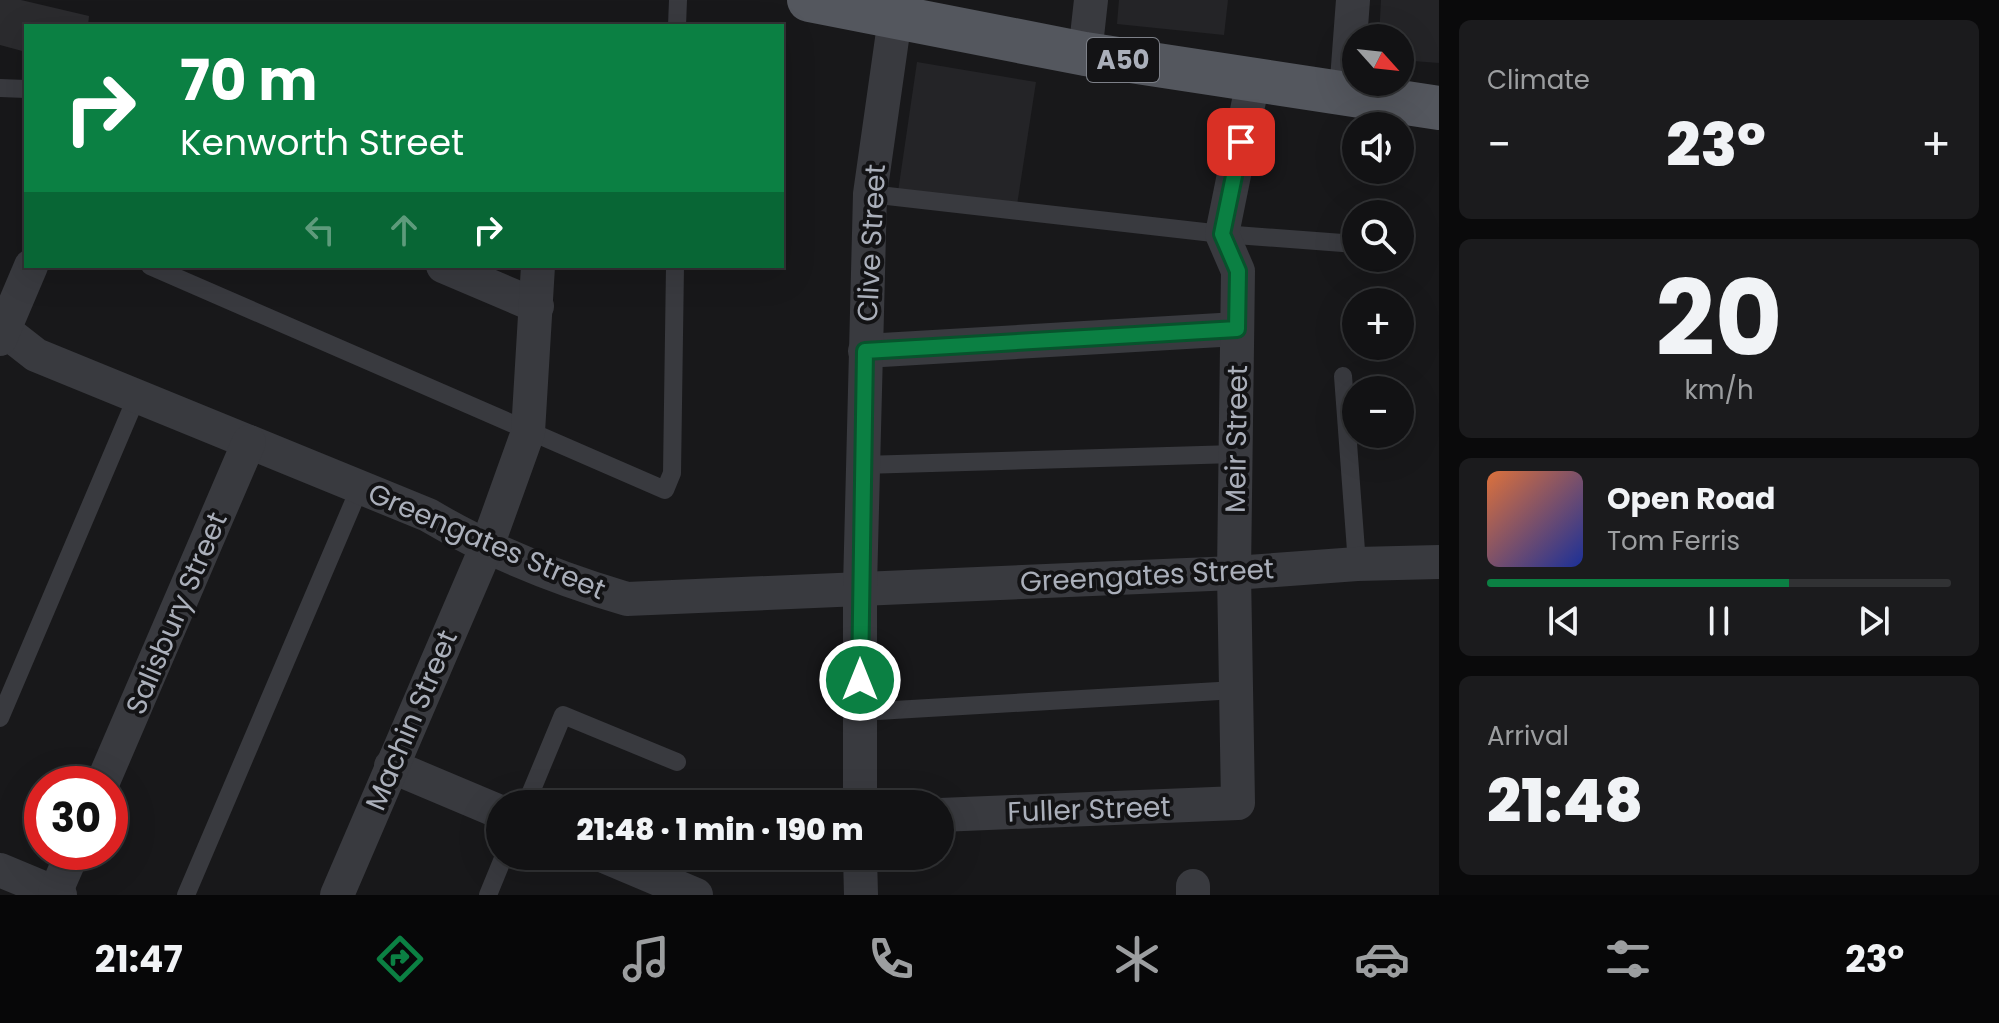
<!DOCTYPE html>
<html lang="en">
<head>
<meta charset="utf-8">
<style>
  body { margin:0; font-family:Poppins,sans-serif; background:#1b1b1d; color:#f1f3f6; height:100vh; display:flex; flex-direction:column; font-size:30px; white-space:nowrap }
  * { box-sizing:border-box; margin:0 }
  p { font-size:26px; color:#9c9ea0 }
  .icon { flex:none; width:44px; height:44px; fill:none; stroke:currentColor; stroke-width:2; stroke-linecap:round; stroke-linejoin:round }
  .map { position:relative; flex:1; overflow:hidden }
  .drawer { display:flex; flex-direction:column; gap:20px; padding:20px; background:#0a0a0b; width:560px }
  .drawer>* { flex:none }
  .hud { position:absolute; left:24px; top:24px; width:760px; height:244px; border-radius:0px; box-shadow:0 8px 32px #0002,0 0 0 2px #313234; background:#0b8043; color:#fff; overflow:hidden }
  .needle { width:52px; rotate:117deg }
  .controls { position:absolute; left:1342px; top:24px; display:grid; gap:16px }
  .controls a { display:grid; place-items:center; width:72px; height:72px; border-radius:50%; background:#121214; box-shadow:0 8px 32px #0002,0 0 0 2px #313234; font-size:40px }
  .speed { position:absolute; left:24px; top:766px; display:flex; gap:16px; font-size:40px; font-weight:700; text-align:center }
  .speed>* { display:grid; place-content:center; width:104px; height:104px; border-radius:50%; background:#121214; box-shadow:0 8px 32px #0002,0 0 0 2px #313234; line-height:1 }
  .speed .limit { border:12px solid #d22; background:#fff; color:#111 }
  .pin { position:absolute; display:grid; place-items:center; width:68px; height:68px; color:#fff; margin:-34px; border-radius:16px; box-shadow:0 4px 12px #0006 }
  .me { position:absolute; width:88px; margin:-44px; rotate:0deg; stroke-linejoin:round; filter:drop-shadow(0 0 6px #0008) }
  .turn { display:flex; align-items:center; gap:28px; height:168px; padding:0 24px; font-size:36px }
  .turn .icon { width:104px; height:104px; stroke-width:2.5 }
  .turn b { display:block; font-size:56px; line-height:68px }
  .lanes { display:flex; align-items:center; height:76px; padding:0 24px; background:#0003; justify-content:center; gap:40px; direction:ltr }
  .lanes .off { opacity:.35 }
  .big { font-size:60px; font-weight:800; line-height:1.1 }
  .drawer .tile { flex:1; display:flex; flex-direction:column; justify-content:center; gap:12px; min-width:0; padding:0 28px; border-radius:12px; background:#1b1b1d }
  .drawer .dial { align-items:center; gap:0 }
  .dial b { font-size:104px; line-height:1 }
  .song { display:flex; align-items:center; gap:24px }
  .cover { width:96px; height:96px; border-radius:12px; background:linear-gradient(135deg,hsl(20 70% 55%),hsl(230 70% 35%)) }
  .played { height:8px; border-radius:4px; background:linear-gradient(90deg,#0b8043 65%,#313234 65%) }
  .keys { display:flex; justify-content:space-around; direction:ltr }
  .heat { display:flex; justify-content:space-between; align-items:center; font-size:44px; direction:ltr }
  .trip { position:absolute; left:486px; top:790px; width:468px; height:80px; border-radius:40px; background:#121214; box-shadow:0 8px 32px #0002,0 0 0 2px #313234; font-weight:800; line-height:80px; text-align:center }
  .menu { display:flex; height:128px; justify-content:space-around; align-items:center; background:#070708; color:#9c9ea0 }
  .menu .icon { width:56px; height:56px }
  .menu .on { color:#0b8043 }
  .menu b { font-size:36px; color:#f1f3f6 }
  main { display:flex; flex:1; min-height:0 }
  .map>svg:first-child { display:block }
</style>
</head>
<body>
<main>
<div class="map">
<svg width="1439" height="895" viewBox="0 0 1439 895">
  <rect width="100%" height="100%" fill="#18181a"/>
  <g fill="#242427">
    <polygon points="1119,0 1228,0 1224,35 1117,24"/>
    <polygon points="1381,0 1439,0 1439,63 1400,60 1400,38 1379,38"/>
    <polygon points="917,62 1036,82 1017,205 898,192"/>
  </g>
  <polygon fill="#2b2b2e" points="0,0 21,0 89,16 88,26 26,26 26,52 0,45"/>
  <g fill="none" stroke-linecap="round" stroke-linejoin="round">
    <g stroke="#393a3f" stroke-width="18">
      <polyline points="677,26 678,0"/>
      <polyline points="0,88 26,89"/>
      <polyline points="870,194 1222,234 1356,244"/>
      <polyline points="150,266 665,490 672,473 675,266"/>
      <polyline points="1343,376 1357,564"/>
      <polyline points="862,465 1235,454"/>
      <polyline points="860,712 1236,690"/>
      <polyline points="0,718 137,396"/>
      <polyline points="526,804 563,715 677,762"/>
      <polyline points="186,895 360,487"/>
      <polyline points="488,895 504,856"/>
    </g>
    <g stroke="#393a3f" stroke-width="34">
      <polyline points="1085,54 1091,0"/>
      <polyline points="1346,93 1353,0"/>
      <polyline points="443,266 537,306"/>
      <path d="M0,330H4L36,355L428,515C489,551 559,579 627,599L1234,573L1357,564L1439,562"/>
      <polyline points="0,339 31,266"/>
      <polyline points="865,351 1237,329"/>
      <polyline points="391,766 500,812"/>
      <polyline points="102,784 249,442"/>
      <polyline points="860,804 860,587 870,194 895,18"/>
      <polyline points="940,815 1238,803 1234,573 1238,271 1222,234 1253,81"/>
      <polyline points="604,856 696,895"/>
      <polyline points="860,856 861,895"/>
      <polyline points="0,870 60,895"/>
      <polyline points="1193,886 1193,895"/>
      <polyline points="55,893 73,852"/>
      <polyline points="337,895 487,546 528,432 538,266"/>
    </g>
    <polyline stroke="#54575e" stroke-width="44" points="809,0 1085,54 1439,108"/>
  </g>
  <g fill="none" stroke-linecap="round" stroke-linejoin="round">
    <defs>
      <polyline id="route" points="860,680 865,351 1237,329 1238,271 1222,234 1241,142"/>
    </defs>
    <use href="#route" stroke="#07532c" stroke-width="20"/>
    <use href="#route" stroke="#0b8043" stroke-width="14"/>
  </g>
  <g text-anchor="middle" stroke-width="8" stroke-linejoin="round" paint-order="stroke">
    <rect fill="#131315" stroke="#7d8088" stroke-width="2" x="1087" y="38" width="72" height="44" rx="6"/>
    <g font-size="26" font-weight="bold" fill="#aaafba">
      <text x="1123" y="69">A50</text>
    </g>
    <g font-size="28" fill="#aaafba" stroke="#131315">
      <text transform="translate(871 243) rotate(-87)" y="10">Clive Street</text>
      <text transform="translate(1236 439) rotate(-89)" y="10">Meir Street</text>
      <text transform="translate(487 541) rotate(23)" y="10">Greengates Street</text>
      <text transform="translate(1147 575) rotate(-3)" y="10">Greengates Street</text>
      <text transform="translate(176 613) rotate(-67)" y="10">Salisbury Street</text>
      <text transform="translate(411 720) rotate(-67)" y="10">Machin Street</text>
      <text transform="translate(1089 809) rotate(-2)" y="10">Fuller Street</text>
    </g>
  </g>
</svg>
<div class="controls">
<a><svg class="needle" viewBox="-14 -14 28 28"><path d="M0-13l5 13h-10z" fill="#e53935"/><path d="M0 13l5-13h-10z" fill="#9c9ea0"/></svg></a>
<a><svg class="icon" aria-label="sound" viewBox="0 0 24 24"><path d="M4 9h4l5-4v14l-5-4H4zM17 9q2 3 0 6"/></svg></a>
<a><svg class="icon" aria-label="search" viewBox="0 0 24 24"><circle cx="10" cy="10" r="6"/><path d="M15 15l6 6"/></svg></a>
<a>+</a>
<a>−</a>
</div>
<div class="speed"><div class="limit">30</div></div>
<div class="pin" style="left:1241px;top:142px;background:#d93025"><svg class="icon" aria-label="arrive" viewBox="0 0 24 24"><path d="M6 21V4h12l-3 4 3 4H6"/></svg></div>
<svg class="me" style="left:860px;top:680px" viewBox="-20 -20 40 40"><circle r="17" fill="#0b8043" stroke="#fff" stroke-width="3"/><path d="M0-11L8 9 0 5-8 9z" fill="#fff"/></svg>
<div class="trip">21:48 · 1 min · 190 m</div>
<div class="hud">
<div class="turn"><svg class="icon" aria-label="right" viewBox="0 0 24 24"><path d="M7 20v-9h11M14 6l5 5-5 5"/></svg><div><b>70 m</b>Kenworth Street</div></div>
<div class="lanes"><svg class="icon off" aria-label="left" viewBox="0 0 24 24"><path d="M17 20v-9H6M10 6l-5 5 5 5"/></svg><svg class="icon off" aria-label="ahead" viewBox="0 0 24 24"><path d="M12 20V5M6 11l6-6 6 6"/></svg><svg class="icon" aria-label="right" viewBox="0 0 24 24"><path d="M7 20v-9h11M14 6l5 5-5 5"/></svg></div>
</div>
</div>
<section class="drawer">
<div class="tile"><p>Climate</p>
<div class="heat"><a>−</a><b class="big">23°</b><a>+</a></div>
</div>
<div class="tile dial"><b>20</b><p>km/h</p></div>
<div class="tile">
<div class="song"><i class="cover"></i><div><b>Open Road</b><p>Tom Ferris</p></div></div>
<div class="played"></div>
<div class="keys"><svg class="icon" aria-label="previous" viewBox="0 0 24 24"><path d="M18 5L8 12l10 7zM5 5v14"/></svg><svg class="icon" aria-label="pause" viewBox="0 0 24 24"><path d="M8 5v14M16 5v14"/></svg><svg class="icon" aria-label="next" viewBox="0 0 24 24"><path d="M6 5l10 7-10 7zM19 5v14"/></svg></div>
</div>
<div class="tile"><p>Arrival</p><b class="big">21:48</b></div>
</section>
</main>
<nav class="menu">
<b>21:47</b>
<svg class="icon on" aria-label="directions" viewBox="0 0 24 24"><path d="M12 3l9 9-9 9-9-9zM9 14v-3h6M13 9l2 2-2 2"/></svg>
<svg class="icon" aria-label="music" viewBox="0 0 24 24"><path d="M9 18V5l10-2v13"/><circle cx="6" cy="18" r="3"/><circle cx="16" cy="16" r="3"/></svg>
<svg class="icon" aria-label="phone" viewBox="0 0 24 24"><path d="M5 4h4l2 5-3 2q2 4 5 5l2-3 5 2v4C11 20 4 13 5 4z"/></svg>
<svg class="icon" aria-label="climate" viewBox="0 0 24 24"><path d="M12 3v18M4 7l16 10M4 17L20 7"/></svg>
<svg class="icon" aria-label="car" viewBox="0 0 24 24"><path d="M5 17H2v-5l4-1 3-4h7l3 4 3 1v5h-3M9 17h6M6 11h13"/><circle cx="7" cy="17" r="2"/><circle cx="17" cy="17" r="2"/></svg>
<svg class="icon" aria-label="filters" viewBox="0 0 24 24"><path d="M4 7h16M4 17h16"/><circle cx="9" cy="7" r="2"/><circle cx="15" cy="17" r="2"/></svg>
<b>23°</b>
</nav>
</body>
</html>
